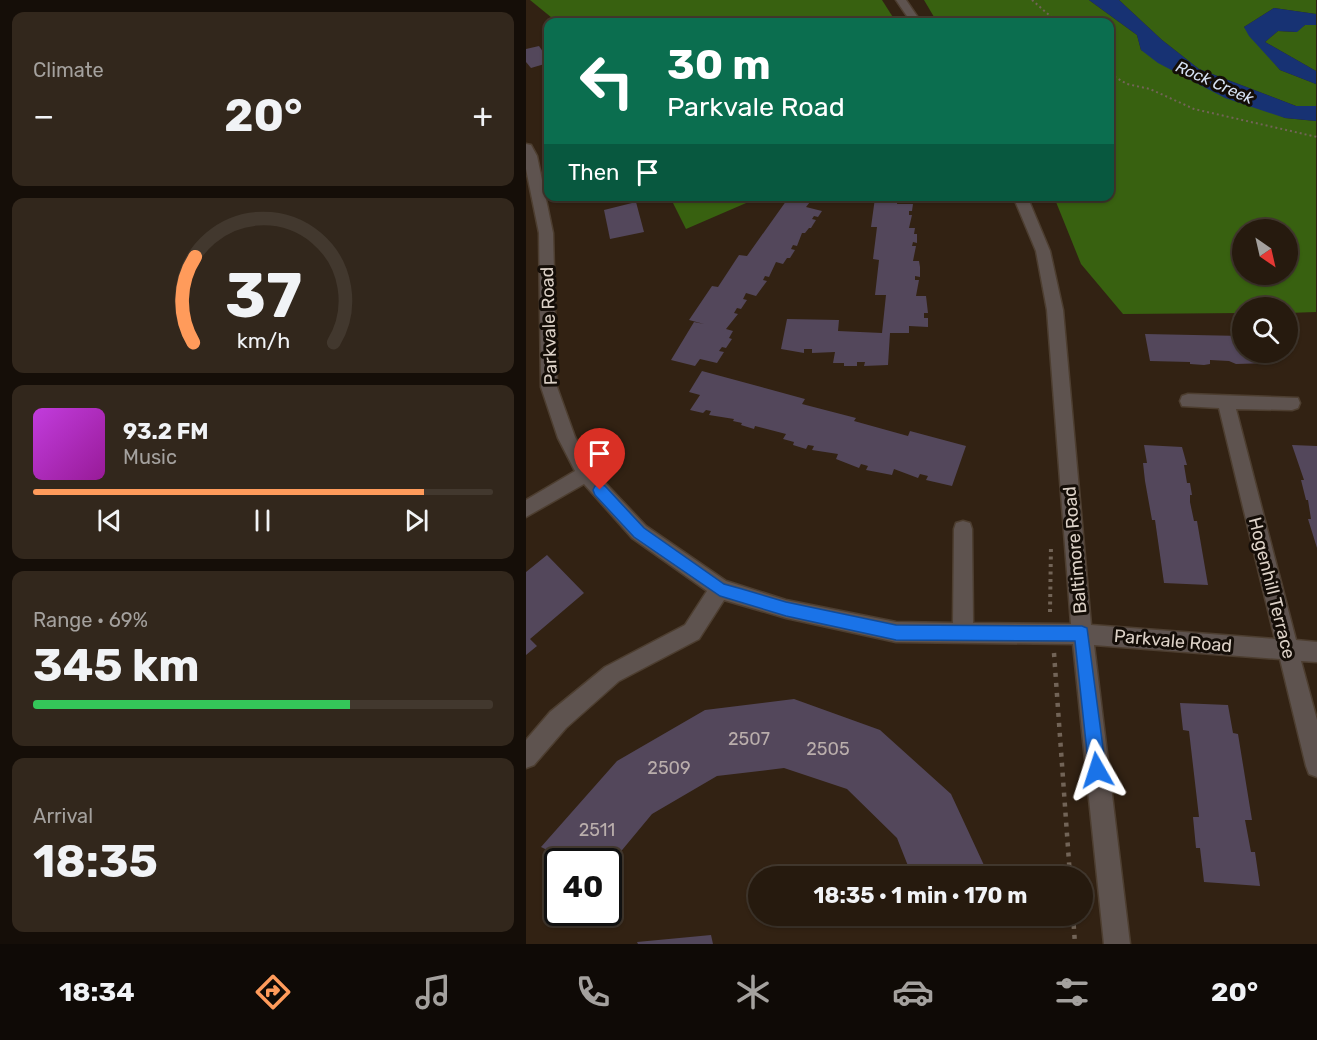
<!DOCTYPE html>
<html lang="en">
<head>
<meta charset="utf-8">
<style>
  body { margin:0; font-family:Rubik,sans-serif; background:#32271c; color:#f1f3f6; height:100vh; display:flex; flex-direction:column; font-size:22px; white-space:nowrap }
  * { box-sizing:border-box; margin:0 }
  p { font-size:20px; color:#a4a19e }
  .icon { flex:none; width:33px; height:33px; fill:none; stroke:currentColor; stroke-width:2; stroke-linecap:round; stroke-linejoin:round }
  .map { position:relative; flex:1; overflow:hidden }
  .sheet { display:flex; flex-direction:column; gap:12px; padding:12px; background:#150e08; width:526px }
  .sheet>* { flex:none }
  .top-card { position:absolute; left:18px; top:18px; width:570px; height:183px; border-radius:12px; box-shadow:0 2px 4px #0004,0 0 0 2px #42382e; background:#0b6e4f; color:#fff; overflow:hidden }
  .needle { width:39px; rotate:146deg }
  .buttons { position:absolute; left:706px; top:219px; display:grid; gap:12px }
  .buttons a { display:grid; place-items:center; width:66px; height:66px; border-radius:50%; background:#261a0e; box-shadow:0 2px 4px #0004,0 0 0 2px #42382e; font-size:30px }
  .speed { position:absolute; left:18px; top:848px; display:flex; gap:12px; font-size:30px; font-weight:700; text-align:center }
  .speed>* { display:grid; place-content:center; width:78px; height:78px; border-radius:50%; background:#261a0e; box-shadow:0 2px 4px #0004,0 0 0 2px #42382e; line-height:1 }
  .speed .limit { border:3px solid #111; border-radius:9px; background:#fff; color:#111 }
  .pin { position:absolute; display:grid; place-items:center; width:51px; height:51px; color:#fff; margin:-62px -26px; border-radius:50% 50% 50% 0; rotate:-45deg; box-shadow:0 0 6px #0007 }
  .pin .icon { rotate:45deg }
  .me { position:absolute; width:66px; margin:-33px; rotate:354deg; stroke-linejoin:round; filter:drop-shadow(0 0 4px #0008) }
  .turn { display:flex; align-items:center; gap:21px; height:126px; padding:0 24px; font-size:27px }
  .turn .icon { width:78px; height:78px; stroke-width:2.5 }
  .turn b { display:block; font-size:42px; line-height:51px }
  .then { display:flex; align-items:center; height:57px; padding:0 24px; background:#0003; gap:12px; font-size:22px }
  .big { font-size:45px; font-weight:700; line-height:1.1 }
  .sheet .tile { flex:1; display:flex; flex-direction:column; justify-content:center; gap:9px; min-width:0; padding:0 21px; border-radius:12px; background:#32271c }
  .sheet .dial { align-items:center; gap:0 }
  .dial svg { height:156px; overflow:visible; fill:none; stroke:#42382e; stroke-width:7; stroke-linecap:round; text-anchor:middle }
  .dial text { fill:#f1f3f6; stroke:none }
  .song { display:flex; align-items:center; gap:18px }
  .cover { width:72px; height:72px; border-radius:9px; background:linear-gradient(135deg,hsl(290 70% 55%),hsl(300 70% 35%)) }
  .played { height:6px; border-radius:3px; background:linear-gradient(90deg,#ff9b5b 85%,#42382e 85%) }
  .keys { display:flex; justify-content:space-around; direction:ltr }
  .heat { display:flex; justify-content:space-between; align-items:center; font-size:33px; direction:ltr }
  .charge { height:9px; border-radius:4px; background:linear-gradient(90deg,#34c759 69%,#42382e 0) }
  .trip { position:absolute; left:222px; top:866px; width:345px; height:60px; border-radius:30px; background:#261a0e; box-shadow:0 2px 4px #0004,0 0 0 2px #42382e; font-weight:700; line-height:60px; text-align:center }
  .dock { display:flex; height:96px; justify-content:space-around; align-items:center; background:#0f0a06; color:#a4a19e }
  .dock .icon { width:42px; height:42px }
  .dock .selected { color:#ff9b5b }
  .dock b { font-size:27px; color:#f1f3f6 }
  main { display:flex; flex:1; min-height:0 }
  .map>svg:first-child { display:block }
</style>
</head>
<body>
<main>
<section class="sheet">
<div class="tile"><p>Climate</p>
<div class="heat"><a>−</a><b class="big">20°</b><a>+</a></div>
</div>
<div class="tile dial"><svg viewBox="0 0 100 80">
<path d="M14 69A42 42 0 1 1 86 69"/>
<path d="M14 69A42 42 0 0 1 15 25" stroke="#ff9b5b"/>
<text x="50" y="56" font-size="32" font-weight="700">37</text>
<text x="50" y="72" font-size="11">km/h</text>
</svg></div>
<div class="tile">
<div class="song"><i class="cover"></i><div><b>93.2 FM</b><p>Music</p></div></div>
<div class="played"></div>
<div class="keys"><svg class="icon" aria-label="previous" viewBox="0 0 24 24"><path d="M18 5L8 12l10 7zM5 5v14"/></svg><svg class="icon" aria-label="pause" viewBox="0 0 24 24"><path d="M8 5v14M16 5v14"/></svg><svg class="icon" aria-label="next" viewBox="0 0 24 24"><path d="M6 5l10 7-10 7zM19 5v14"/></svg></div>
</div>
<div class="tile"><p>Range · 69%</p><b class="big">345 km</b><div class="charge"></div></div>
<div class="tile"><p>Arrival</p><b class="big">18:35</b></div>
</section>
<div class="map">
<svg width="791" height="944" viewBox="0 0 791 944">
  <rect width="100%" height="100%" fill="#322213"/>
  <g fill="#386110" fill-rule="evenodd">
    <polygon points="4,0 356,0 370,22 31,22"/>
    <path d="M398,0H563L611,35L615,50L759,118L790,121V312L762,313V308H717V313L597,314L555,264L528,197L584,196V22H411ZM717,230H762V274H717Z"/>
    <polygon points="593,0 790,0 790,14 748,8 718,27 754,70 790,84 790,106 770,106 673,69 636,40"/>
    <polygon points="779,25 790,25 790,71 739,42 752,31 770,32"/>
    <polygon points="144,197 234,197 160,229"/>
  </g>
  <g fill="#173273">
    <polygon points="563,0 593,0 636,40 673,69 770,106 790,106 790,121 759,118 699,98 632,63 615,50 611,35"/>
    <polygon points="748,8 790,14 790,25 779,25 771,32 752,31 739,42 790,71 790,84 754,70 723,36 718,27"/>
  </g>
  <g fill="#53475b">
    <polygon points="13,46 22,59 22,63 5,68 0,62 0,49"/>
    <polygon points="263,197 284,202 280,207 296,211 292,217 288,216 286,219 290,220 285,228 283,228 279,233 276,233 271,246 267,245 265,249 269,250 264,258 261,258 257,264 250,262 243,277 239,276 237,280 241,281 230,296 220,293 217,299 221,300 215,309 211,308 208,313 212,314 200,329 207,331 203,338 206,339 200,348 196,347 193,351 198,352 191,363 174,359 169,366 145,360 168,322 178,324 163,320 186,286 192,287 213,255 221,256"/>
    <polygon points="349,198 372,198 371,204 387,204 386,211 383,211 383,215 386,215 383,228 389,228 388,234 391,234 391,243 387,242 386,246 390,246 387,261 393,261 394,267 394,277 389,276 389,280 393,280 390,296 400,296 402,313 398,313 398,318 402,318 402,327 383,326 383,333 364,333 362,365 338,366 339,362 331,362 331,366 318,366 318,363 307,363 309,352 286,353 286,349 278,349 278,353 255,349 261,319 313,320 312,331 356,333 360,295 349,295 353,260 347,259 351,227 345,227"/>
    <polygon points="110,202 118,232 84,239 78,210"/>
    <polygon points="619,334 717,336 717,352 741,352 744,363 710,364 703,361 684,360 684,364 678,365 664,364 664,362 624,361"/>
    <polygon points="176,371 279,399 276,404 330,418 328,421 382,436 384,431 440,446 426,486 400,480 402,476 394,474 392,478 368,469 366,475 340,470 342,466 335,464 333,468 310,459 312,454 286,450 288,446 282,445 280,449 267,445 268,442 257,439 260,434 229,426 228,429 215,425 216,423 207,421 208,419 183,415 185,411 180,410 177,413 164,410 174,395 163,392"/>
    <polygon points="618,445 656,447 661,465 658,465 661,483 664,483 666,495 664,495 664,502 668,521 671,521 682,585 638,583 629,520 626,520 619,481 617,463 621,463"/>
    <polygon points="766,445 791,446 791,548 782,519 785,519 782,500 780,500 775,480 778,480"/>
    <polygon points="21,555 58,593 4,639 11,646 0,655 0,572"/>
    <polygon points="268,699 354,730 425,794 463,876 386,876 371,838 321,789 258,768 191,776 126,814 82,867 82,861 43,861 15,847 91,761 179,710"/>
    <polygon points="654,703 702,705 707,733 712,734 726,820 719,820 725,852 729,852 734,886 678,882 674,848 670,848 667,817 673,817 663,731 657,730"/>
    <polygon points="185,935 187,944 112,944 111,942"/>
  </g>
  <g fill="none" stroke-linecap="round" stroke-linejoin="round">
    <defs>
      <g id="minor">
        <polygon points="370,0 380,0 395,22 385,22"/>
        <polygon points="0,144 5,145 11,156 27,233 31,387 49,437 66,469 120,526 200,581 260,600 370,622 427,623 428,529 430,523 437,521 444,523 446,529 447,623 545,624 521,310 510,251 487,196 501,196 524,251 537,310 565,625 749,639 693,408 656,406 654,401 656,396 662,394 772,398 774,403 772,408 766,410 710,409 770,640 791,642 791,662 775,661 791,720 791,777 783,774 780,766 754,659 568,645 604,944 578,944 547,644 370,642 260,618 198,600 173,639 93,681 40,728 8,765 0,768 0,740 24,712 79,667 159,625 181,591 106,538 58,484 0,517 0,500 49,471 32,438 15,387 13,233 0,169"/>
      </g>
    </defs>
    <use href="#minor" stroke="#4d3e30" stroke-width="3"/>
    <g stroke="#726457" stroke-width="2" stroke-dasharray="2 3" stroke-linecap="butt">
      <polyline points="506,0 531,22"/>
      <polyline points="584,74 601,84 624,89 668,109 791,137"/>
    </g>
    <polyline stroke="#726457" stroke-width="4" stroke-dasharray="3 4.5" stroke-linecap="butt" points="524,612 525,545"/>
    <g stroke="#726457" stroke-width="4.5" stroke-dasharray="4 6" stroke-linecap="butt">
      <polyline points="528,653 544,876"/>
      <polyline points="547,915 549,944"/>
    </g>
    <use href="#minor" fill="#5e534f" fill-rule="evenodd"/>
  </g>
  <polygon fill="#1a73e8" stroke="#114b97" stroke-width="1.5" points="74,484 79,486 118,528 198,584 216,589 260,602 370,625 556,626 561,628 580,770 577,776 571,778 565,776 563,770 549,641 370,640 260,616 194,596 108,537 69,495 67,490 69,486"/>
  <g text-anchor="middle" stroke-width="6" stroke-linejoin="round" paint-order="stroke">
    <g font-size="16" font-style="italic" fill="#d7e2f5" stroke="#140d07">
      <text transform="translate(689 82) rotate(24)" y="6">Rock Creek</text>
    </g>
    <g font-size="18" fill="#dcd1c7" stroke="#140d07">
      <text transform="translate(23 326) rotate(-92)" y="6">Parkvale Road</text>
      <text transform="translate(549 550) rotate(-95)" y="6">Baltimore Road</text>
      <text transform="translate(746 588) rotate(76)" y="6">Hogenhill Terrace</text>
      <text transform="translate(647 641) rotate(5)" y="6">Parkvale Road</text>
    </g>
    <g font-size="18" fill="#baaeac">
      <text x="223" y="745">2507</text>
      <text x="302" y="755">2505</text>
      <text x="143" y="774">2509</text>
      <text x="71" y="836">2511</text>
    </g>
  </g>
</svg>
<div class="buttons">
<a><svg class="needle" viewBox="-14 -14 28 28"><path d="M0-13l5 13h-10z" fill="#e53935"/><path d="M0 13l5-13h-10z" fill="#a4a19e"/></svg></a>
<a><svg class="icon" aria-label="search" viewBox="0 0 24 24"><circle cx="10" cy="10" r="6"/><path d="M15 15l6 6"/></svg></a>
</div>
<div class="speed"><div class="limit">40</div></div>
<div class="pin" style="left:74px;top:490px;background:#d93025"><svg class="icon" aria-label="arrive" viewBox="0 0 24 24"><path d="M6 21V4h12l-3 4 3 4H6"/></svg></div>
<svg class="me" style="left:571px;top:770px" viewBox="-20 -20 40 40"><path d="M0-17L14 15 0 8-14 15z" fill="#1a73e8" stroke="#fff" stroke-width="4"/></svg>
<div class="trip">18:35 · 1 min · 170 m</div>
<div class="top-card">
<div class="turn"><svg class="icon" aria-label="left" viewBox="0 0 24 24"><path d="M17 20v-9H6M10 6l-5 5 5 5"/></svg><div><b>30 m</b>Parkvale Road</div></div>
<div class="then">Then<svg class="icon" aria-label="arrive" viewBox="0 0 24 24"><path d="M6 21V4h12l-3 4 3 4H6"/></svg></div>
</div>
</div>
</main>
<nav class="dock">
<b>18:34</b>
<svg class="icon selected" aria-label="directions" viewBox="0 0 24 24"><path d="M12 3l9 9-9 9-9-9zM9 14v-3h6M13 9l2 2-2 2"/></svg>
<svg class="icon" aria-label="music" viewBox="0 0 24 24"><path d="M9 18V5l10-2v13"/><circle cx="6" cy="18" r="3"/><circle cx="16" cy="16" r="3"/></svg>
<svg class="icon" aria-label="phone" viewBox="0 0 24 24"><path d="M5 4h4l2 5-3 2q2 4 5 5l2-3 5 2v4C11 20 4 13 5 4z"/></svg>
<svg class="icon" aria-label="climate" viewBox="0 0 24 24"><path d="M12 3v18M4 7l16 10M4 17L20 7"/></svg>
<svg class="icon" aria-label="car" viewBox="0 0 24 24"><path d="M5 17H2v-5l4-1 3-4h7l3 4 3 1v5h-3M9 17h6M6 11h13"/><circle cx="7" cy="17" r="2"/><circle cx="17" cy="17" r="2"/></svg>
<svg class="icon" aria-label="filters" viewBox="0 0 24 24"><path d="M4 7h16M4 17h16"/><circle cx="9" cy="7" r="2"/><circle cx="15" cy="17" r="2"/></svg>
<b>20°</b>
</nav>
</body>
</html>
